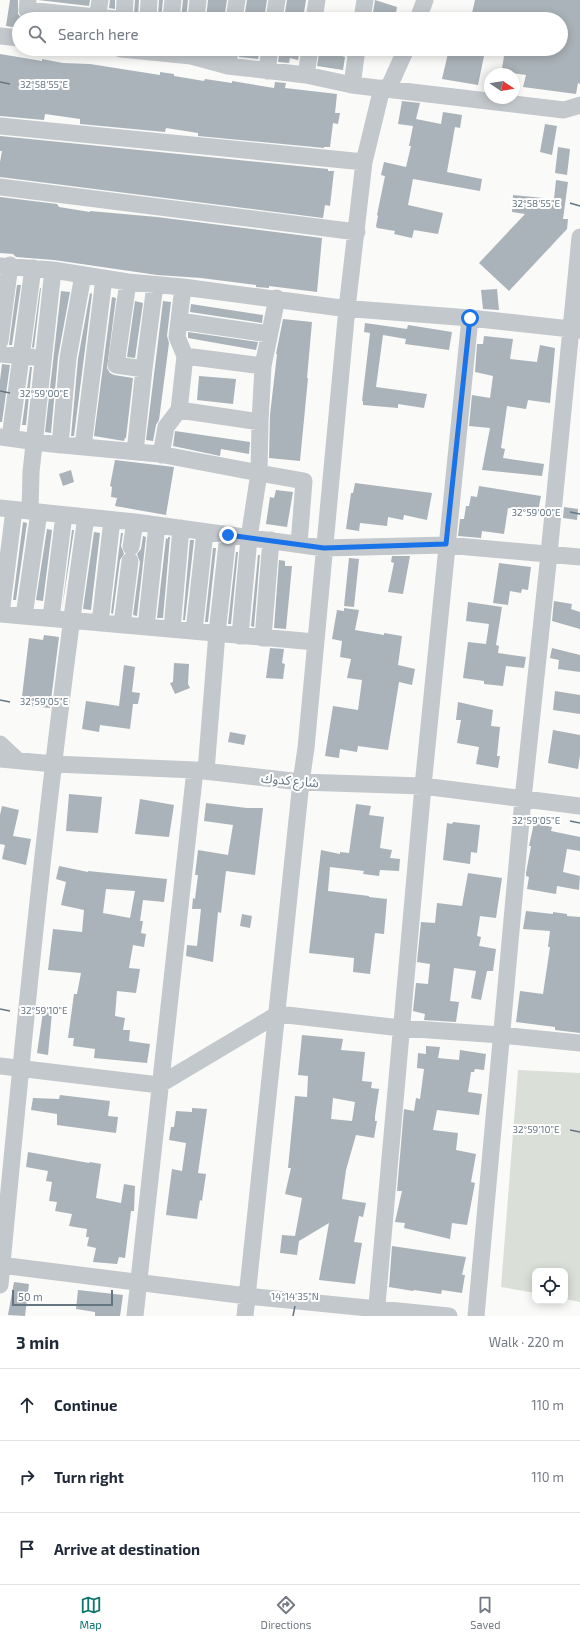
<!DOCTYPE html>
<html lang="en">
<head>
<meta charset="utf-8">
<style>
	body { margin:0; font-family:"Exo 2","Noto Sans Arabic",sans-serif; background:#f2f2f3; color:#1f2937 }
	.controls { position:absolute; right:12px; bottom:12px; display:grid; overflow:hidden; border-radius:8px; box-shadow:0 2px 10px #0003 }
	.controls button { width:36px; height:36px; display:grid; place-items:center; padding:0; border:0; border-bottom:1px solid #e0e1e3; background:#fff; color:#1f2937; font:20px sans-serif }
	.compass { position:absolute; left:484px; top:68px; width:36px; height:36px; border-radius:50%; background:#fff; box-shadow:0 2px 10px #0003; rotate:102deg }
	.scale { position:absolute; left:12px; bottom:10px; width:101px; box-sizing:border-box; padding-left:4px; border:2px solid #657683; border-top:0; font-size:11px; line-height:14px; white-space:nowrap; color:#657683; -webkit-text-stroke:3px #fff; paint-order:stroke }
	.stop { position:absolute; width:12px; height:12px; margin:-9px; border:3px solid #1a73e8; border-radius:50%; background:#fff }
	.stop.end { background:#1a73e8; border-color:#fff; box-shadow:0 1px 4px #0008 }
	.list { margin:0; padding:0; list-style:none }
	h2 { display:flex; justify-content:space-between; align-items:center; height:52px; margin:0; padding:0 16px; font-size:17px }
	h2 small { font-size:13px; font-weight:400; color:#747a83 }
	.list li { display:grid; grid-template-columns:26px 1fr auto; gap:12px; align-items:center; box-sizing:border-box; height:72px; padding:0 16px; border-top:1px solid #e0e1e3 }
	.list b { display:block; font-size:15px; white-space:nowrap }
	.list em { font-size:13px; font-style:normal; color:#747a83 }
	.icon { flex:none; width:22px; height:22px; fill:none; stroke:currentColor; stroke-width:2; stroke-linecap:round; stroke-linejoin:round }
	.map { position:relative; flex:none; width:580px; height:1316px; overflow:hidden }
	.search { position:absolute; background:#fff; box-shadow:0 2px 10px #0003; left:12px; right:12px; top:12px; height:44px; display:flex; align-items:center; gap:10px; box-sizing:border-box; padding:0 14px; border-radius:22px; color:#747a83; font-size:15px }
	.sheet { height:268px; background:#fff }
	nav { display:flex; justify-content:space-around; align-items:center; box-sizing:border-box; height:56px; border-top:1px solid #e0e1e3; background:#fff; font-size:11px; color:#747a83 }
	nav a { display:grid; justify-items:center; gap:2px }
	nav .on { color:#0f766e }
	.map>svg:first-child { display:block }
	.green { fill:#dadfd7 }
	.building { fill:#aab3b9; fill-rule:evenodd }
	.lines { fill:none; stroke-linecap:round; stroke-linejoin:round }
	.minor { stroke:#c3c8cc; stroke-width:17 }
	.route { stroke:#1a73e8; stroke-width:5 }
	.ticks { fill:none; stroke:#657683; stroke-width:1.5 }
	.labels { text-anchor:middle; stroke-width:4; stroke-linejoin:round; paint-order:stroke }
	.street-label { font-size:13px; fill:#657683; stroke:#fff }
	.ticks-label { font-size:10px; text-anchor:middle; fill:#657683; stroke:#fff; stroke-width:4; stroke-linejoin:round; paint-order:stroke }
</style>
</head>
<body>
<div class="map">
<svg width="580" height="1316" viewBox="0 0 580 1316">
	<rect width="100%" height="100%" fill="#fafaf8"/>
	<path class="green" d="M518,1070l62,3v229l-15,-3v-28h-30v22l-34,-6z"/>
	<path class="building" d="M10,0h8v14l5,5h-4v9l-13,-2z
		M38,0h52l-1,6z
		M110,0h5v9l-6,-1z
		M135,0h4l-1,16 -4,-1z
		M159,0h4l-2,19 -3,-1z
		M183,0h5l-2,19h-5z
		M208,0h19l-3,19h-18z
		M247,0h20l-3,19h-20z
		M287,0h19l-3,19h-19z
		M375,0l22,7 -2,12h-23z
		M475,0h105v84l-2,-1 -2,11 -53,-7 3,-12 -14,-2v-2l-10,-2 3,-20h56v-30h-70v-3l-19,-3z
		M240,49h20l-2,10 -19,-2z
		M280,49h20l-2,11 -8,-2 -1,5 -11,-1z
		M332,49h10v7l3,1 -2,13 -26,-4 2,-12 12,1z
		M449,49h7l28,7 -6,29 -36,-6z
		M0,54l42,7v-2l21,4 27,1 70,11v-3l14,2v2l30,5 1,-2 27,4v-2l42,7 1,-6 11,1 -1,5 52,6 -2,19h5l-2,11 -5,-1 -3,24h-6v1l-126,-12v-3l-32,-5 -1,4 -85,-8v-5l-35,-5 -1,6 -44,-4z
		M402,101l18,2 -4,16 25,5 2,-12 19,3 -2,13 -5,-1 -8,45 35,7 -2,12 -67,-12 -5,26 35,8 -5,21 -24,-4 -2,8 -18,-4 1,-3 -18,-3 -1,-2 2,-10 -1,-1 8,-39 -4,-1 3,-13 22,5 5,-21h-2l4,-20 -15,-2z
		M545,124l12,2 -5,29 -12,-3z
		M0,136l328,33v2h6l-4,35 -5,-1 -2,13 -323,-41v-15l2,-11h-2z
		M558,147l12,2 -3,26 -12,-2z
		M556,180l12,2 -5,37h5l-1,10 -58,62 -30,-28 46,-49 -13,-2 1,-17 41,4z
		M0,197l57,7 2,3 31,5v-1l67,6 165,21 -5,54 -48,-6v2l-13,-1v-2l-55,-7 -44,-3 -103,-15 -38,-3 -3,-3 -13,-1z
		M17,285h4l-9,60h-3z
		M40,288h1l-7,60 -2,-1z
		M497,289l2,21 -16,-1 -2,-19z
		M61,291l9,1 -12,65 -7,76 -6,-1z
		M90,293l2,1 -18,142h-3l7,-77z
		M112,297l4,1 -9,70 3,5 4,2 19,3 -7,60h-1l-1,3 -30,-5z
		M135,301l8,2 -8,55 -8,-1z
		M163,301l8,1 -4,34 2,7 -10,77 -3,5 -3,16 -7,-1z
		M191,304l72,11 -1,8 -72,-11z
		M283,319l29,3 -5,56h1l-8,83 -31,-3 1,-43 7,-61h-1z
		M365,323l42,6 1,-4 44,7 -3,18 -44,-6 1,-5 -23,-4 -7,52 51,7 -3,14 -26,-4v4l-35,-3v-4h-1l8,-68 -6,-1z
		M188,332l70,10 -2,8 -68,-12z
		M484,336l29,3 -3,20 27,3 3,-17 15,3 -5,55 -22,-3 -2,9 -19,-3 -6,42 4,1 -2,9 41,6 -2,12 -60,-6 8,-42 -21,-2 3,-31 18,3 3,-22 -18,-4 2,-28h6z
		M2,364l8,1 -8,57h-2v-42z
		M30,367h2l-6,58h-4z
		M199,376l37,3 -3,25 -36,-4z
		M175,431l75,11 -1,12 -28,-5 -1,7 -47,-10z
		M115,460l59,7 -8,48 -51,-9 2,-8 -6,-1 1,-10 -2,-1z
		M71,470l3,12 -11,4 -4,-12z
		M355,483l77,10 -5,27 -23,-5 -1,5 -15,-3 -1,9 -27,-3 -1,8 -13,-2 5,-36h2z
		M479,486l62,10 -3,15 -30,-3 -4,26 -22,-3 -1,7 -23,-2 2,-17h4l2,-13h3l2,-10 6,1z
		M276,490l17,2 -6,35 -21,-3 4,-27 4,1z
		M564,507l14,2 -1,11 -14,-2z
		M23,522l4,1 -11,77h-3z
		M47,529l5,1 -9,71 -7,-1z
		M72,530h2l-12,79z
		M94,532l6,1 -9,77 -8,-1z
		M121,533h2l-2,13 3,8 -4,6 -7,54 -2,-1z
		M143,536l3,1 -9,79 -4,-1 7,-53 -3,-8 4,-5z
		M168,537h2l-7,81h-6l9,-80 2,1z
		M190,540h4l-9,80h-2z
		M213,548h3l-8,74h-3z
		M236,552h2l-7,72h-3z
		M258,555h2l-6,72 -3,-1z
		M392,556h18l-7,38 -15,-2 6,-29 -3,-1z
		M349,558l10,1 -5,48 -10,-1z
		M279,560l6,1v5h7l-6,63 -12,-1z
		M499,563l32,4 -3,23 -6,-1 -1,4 -11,-2 -2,14 -15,-2z
		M554,601l18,3 -1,5 9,3v17l-28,-8z
		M468,602l34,5 -6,38 3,1 -1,7 28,4 -2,11 -18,-2 -3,20 -19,-2v-3l-21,-3 5,-36 18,2 3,-20 -23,-3z
		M344,608l15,2 -4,20 29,5v-2l18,3 -4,29 17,4 -3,16 -13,-3 -11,68 -30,-4 -1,6 -17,-3 -1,9 -14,-2 8,-50 25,4 4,-30 -15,-2 4,-19 -11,-2 2,-16 -10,-2 5,-29 7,1z
		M44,635l15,2 -9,71 -29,-3 8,-67 14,2z
		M270,648l14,1 -2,14 3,1 -2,15 -17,-1z
		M552,648l28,7v17l-22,-3 1,-9 -9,-2z
		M174,663l15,1 -1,20 2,4 -15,6 -5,-11 3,-1z
		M124,665l11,2 -3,25 8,1 -2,11h-5l-3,25 -30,-4 -1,7 -17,-3 4,-28 33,5z
		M555,691l25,4v19l-27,-4z
		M458,702l35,8 -2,16 9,1 -3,29h3l-2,12 -22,-4 3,-17 -22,-4 4,-23h-5z
		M553,730l27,5v20l-2,14 -30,-6z
		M230,732l16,3 -2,10 -16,-3z
		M69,794l33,3 -4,36 -32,-2z
		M140,799l34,6 -5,32 -34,-3z
		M206,803l41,5h16l-8,67 -29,-4 -5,42 -3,-1 -5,50 -27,-6 1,-11 10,1 4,-37h-9l1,-11 2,1 3,-24h-3l3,-25 30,5 5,-30 -29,-4z
		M356,804l15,2 -2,9 15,2 -4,31 12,2 -2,8 10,1 -1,12 -19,-1 -1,6 -16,-2 1,-3 -34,-4 -2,24 41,5v1l18,2 -3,35 -9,-1 -5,41 -17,-2 1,-14 -45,-5 12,-103 19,4v-2l9,1z
		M2,806l17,4 -6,26 18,3 -5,26 -24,-6 3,-14 -5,-1v-29z
		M453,822l27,3 -3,28 -6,-1 -1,12 -27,-4 4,-37 5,1z
		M534,823l18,4 -1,4 29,6v14l-13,-2 -4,23 17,4 -1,14 -22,-4 -1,8 -29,-5 2,-12 -3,-1v-3l5,-27h-2z
		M59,866l29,6v-1l79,8 -3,23 -21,-2 -3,21h3l-2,12 5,1 -2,13 -11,-2 -4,23 11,1 -4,24 -19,-2 -2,25 10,2 -2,12h7l-1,11 21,3 -3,19 -53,-5 1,-9 -22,-3 1,-8h-6l6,-44h3l4,-21 -33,-3 5,-41 29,3 2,-22 -23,-5 5,-23 -10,-3zM106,889l29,2 -5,27 -27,-5z
		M468,873l34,5 -6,40 -16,-2 -3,20 4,1 -2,9 17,3 -3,22h-6l-6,29 -10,-2 5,-27 -22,-3 -4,33 9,1 -3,20 -32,-2 1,-6 -12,-3 3,-28 12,1 2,-20 -13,-2 4,-40 14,1 2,-20 25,3z
		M526,911l27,3v-2l14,2v2l13,1v116l-25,-3v-3l-39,-5 4,-31 23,3 7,-47h-2l2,-16 -27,-2z
		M242,914l10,2 -2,12 -10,-2z
		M43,1012l9,1 -4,42 -11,-2z
		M302,1035l41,4 -2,11 24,2 -3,29 10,1 -1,6 8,1 -4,27v5h2l-3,17 -18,-3 -10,35 -4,29 24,4 -3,14 -4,-1 -5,26 8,1 -7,41 -36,-4 10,-57 -30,18 -2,14 -17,-2 2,-18 13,1 7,-38 -17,-4 6,-26h-3l7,-72 12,1 1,-21 -10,-1zM333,1098l22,4 -3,19 -21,-2z
		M426,1046l14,1 -2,11 21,2 1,-10 26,4 -2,16 -9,-1 -1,3h-3l-3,20 14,2 -3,21 -42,-5 -4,20 25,3 -2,17 20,4 -5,28 4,1 -8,42 -15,-2 -2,16 -46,-11 1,-5 -10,-1 7,-31h-5l7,-82 10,2 2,-13 4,1 4,-30 -7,-1 1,-15 8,1z
		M60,1095l50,6 -2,15 10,1 -2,16 -59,-8v-11l-26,-4 2,-12 26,1z
		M192,1108l15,1 -9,64 8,1 -4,27 -2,-1 -3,19 -31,-4 6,-46 10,2 4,-28 -17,-3 2,-13h3l2,-16 16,1z
		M28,1152l61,11 1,-1 11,2 -5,34 25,5 3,-19 11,2 -1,25h-3l-6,47 -6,-1 -2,7 -24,-2 3,-14 -9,-2 2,-9h-3l1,-8 -18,-3 3,-12 -17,-3 2,-9 -8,-1 3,-19 -6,-1 2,-10 -22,-4z
		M392,1246l74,11 -4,18h3l-3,18 -20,-3 -1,4 -27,-4 -1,1 -24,-4z
		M14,1282l15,2 -4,32 -17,-1z
		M78,1290l45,5 -3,21h-25v-4l-19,-3z"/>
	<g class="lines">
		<path class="minor" d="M28,0l-1,10 89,9
			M97,19l3,-19
			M124,19l1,-19
			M148,19l1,-19
			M171,19l2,-19
			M196,19l2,-19
			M234,19l3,-19
			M274,19l3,-19
			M314,19l3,-19
			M362,19l3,-19
			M418,19l7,-19
			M0,36l19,2
			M121,49l70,7 37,10 78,9 46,10 212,25 16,-5
			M228,66l2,-17
			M267,71l3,-22
			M306,75l4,-26
			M352,85l5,-36
			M388,89l18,-40
			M0,126l364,36
			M0,187l357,45
			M0,266l53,4 75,12 55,5 158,21 129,10 110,12
			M128,282l-12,83 28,4 -9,83
			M183,287l-6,50 8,19
			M179,321l90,13
			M0,341l10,-76
			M0,354l32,3
			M263,366l-78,-10 -6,54 81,12 3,-56 14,-68
			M144,369l11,-84
			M0,437l52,7 107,10 100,19 1,-51
			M10,438l23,-170
			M60,445l8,-87 15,-83
			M83,447l21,-169
			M161,455l5,-28 13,-17
			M0,508l135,14 189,26 122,-3 134,12
			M30,511l1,-39 22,-202
			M131,547l4,-25
			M0,614l315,28
			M1,614l13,-104
			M24,616l15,-104
			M51,618l13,-103
			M100,623l12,-103
			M122,625l8,-64
			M146,627l11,-102
			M172,629l9,-101
			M194,631l11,-99
			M240,636l9,-98 10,-65 45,8 -5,63
			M263,638l8,-98
			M0,744l17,16
			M0,759l54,5 141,6 106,12 122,4 157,20
			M206,771l11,-138 11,-98
			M0,1066l159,19 119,-71 123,14 100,7 79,8
			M0,1265l247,31 202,20
			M0,1285c24,-256 49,-513 86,-768
			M135,1316l60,-546
			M245,1316l56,-534 5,-34 41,-440 17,-146 18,-74
			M376,1316l47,-530 47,-468
			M476,1316l47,-517 26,-245 31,-317"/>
	</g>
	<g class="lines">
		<path class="route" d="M228,535l96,13 122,-4 24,-226"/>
	</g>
	<path class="ticks" d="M0,82l10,2M570,203l10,3M0,391l10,2M570,512l10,2M0,700l10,2M570,821l10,2M0,1009l10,2M570,1130l10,2M293,1316l2,-10"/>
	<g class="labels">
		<g class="street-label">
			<text transform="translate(290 780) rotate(5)" y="5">شارع كدوك</text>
		</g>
	</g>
	<g class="ticks-label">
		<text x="44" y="88">32°58'55"E</text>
		<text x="536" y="207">32°58'55"E</text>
		<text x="44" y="397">32°59'00"E</text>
		<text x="536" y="516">32°59'00"E</text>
		<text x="44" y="705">32°59'05"E</text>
		<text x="536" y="824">32°59'05"E</text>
		<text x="44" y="1014">32°59'10"E</text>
		<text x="536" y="1133">32°59'10"E</text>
		<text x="295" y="1300">14°14'35"N</text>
	</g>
</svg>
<div class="controls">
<button><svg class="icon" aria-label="locate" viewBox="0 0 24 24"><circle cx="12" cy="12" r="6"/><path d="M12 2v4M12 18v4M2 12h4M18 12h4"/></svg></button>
</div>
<svg class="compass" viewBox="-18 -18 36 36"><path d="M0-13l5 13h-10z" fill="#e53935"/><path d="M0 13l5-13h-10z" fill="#747a83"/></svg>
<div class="scale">50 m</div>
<div class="stop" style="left:470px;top:318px"></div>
<div class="stop end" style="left:228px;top:535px"></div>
<div class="search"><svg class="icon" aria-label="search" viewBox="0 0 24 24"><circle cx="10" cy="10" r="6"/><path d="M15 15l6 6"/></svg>Search here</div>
</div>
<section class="sheet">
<h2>3 min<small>Walk · 220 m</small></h2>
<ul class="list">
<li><svg class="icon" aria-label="ahead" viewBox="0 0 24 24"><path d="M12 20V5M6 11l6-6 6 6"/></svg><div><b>Continue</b></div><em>110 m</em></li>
<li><svg class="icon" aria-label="right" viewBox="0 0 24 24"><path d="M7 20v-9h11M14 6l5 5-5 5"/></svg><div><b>Turn right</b></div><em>110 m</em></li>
<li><svg class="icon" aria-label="arrive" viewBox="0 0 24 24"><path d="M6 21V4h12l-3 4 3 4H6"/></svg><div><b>Arrive at destination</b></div></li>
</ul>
</section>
<nav>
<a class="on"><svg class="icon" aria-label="map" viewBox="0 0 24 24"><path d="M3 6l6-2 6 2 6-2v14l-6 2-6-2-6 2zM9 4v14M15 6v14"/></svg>Map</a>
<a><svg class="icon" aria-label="directions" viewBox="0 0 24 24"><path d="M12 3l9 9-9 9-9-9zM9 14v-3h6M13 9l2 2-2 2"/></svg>Directions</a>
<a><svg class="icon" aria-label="saved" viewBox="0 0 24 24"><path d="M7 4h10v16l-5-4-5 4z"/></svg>Saved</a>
</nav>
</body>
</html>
